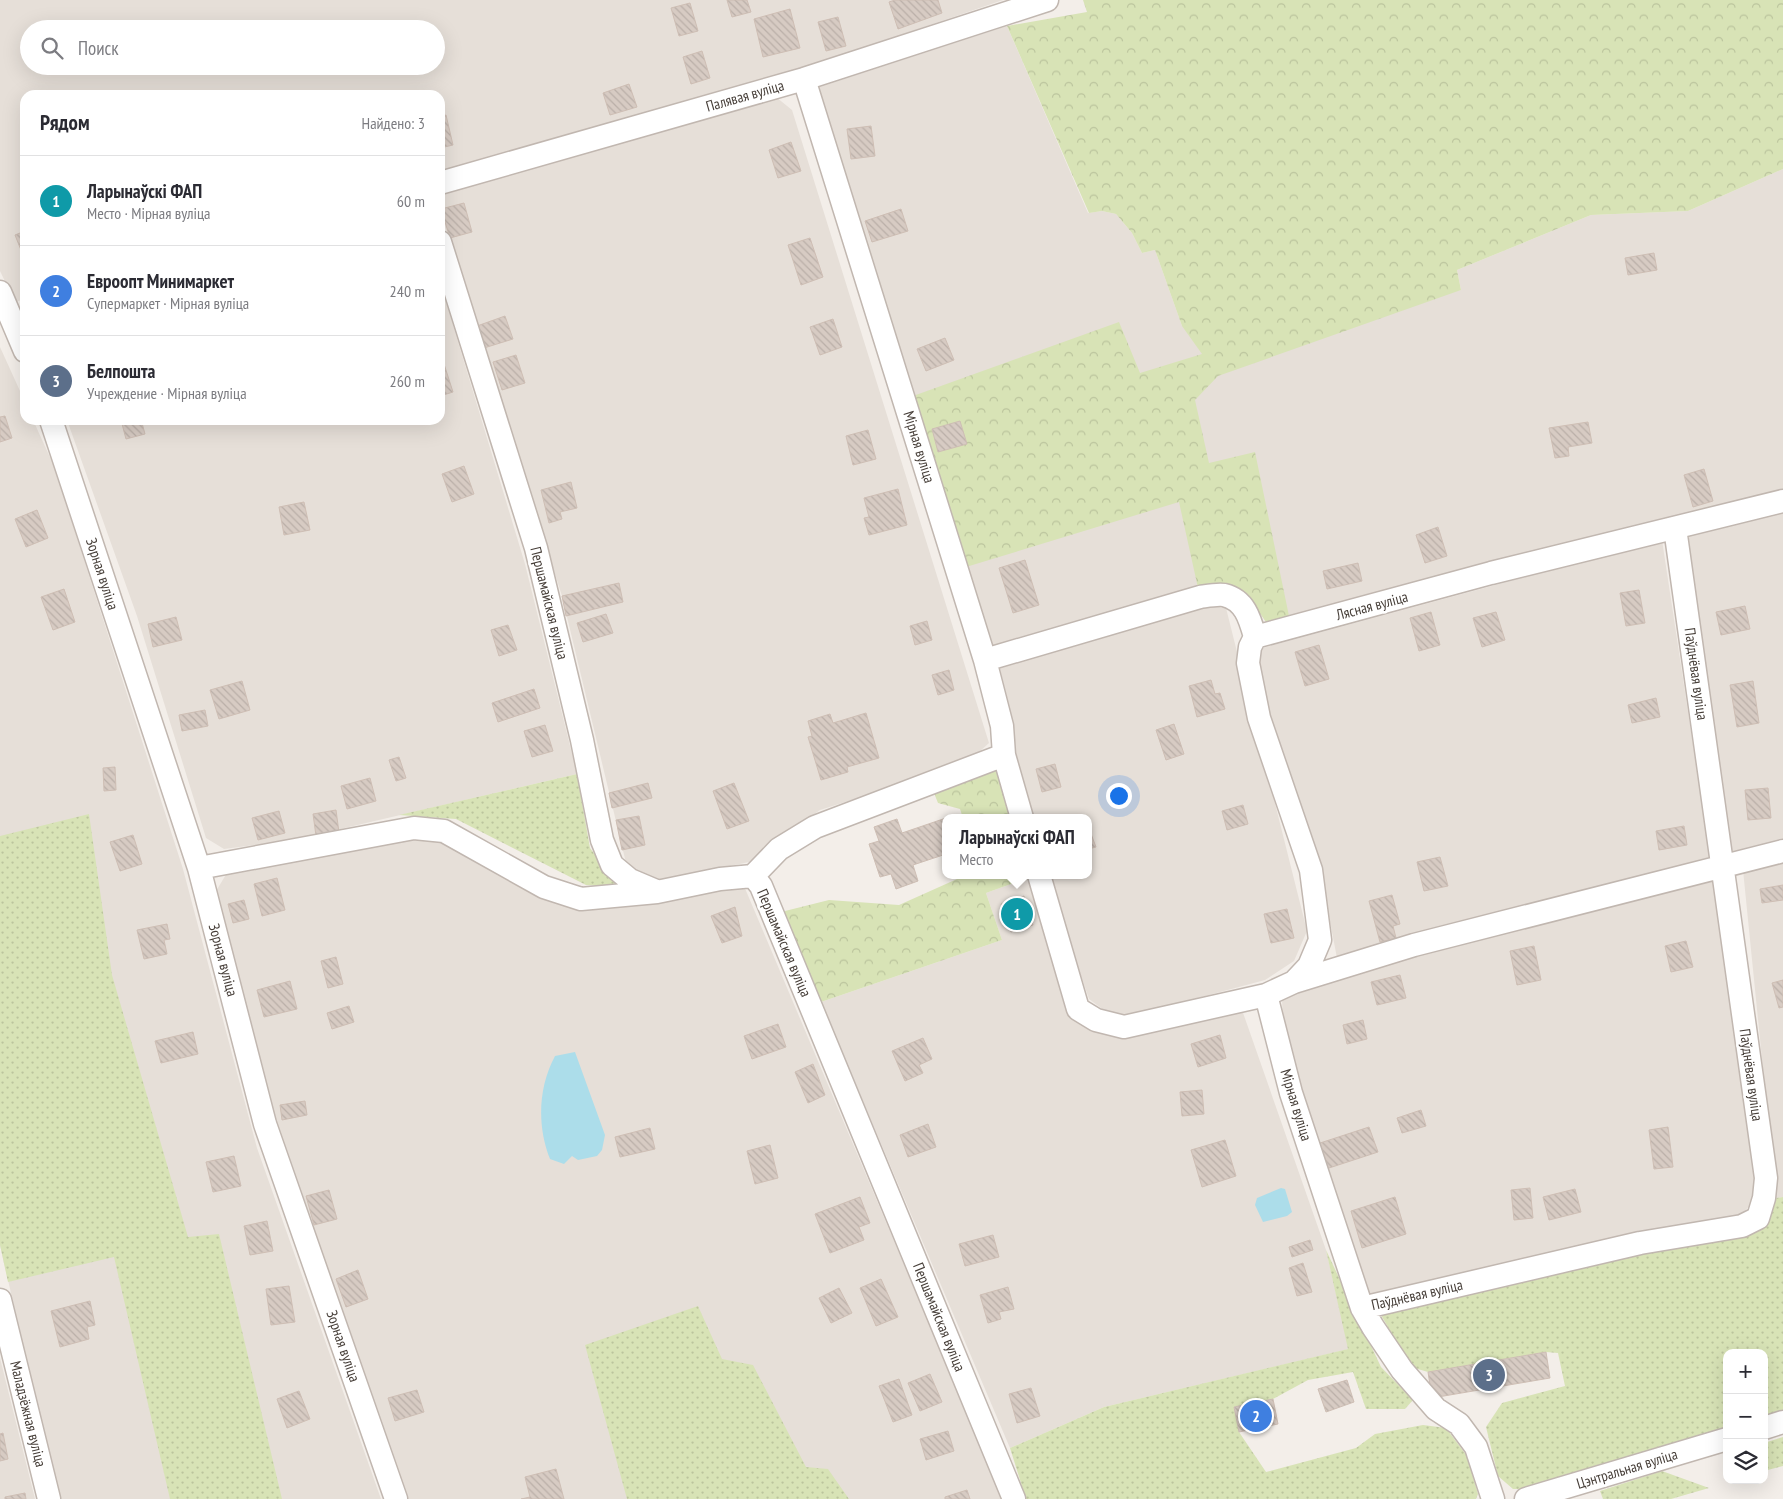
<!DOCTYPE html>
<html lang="ru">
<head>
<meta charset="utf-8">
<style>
	body { margin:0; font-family:"PT Sans Narrow",sans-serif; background:#f7f7f7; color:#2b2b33 }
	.controls { position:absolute; right:15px; bottom:15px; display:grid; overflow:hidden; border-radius:10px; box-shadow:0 5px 20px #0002 }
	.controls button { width:45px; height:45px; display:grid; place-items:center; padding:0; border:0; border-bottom:1px solid #e1e1e2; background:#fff; color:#2b2b33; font:25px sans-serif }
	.you { position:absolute; left:1118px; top:795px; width:18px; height:18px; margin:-12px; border:4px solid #fff; border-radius:50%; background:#1a73e8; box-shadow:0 0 0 8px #1a73e833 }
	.badge { display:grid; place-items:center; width:32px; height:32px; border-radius:50%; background:#e52e38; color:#fff; font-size:16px; font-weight:700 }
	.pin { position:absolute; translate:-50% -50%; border:2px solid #fff; box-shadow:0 1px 5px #0006 }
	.popup { position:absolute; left:942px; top:814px; width:150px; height:65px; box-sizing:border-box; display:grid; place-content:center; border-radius:10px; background:#fff; filter:drop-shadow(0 1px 4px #0005); font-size:16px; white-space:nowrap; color:#7c7c81 }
	.popup b { font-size:19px; color:#2b2b33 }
	.popup::after { content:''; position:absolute; left:50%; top:100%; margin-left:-10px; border:10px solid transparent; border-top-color:#fff }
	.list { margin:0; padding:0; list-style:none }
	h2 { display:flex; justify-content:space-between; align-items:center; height:65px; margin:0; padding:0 20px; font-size:21px }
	h2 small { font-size:16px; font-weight:400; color:#7c7c81 }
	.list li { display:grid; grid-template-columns:32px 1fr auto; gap:15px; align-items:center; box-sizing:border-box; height:90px; padding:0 20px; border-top:1px solid #e1e1e2 }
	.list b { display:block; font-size:19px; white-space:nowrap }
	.list p { margin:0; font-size:16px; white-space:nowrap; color:#7c7c81 }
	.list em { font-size:16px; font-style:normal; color:#7c7c81 }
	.icon { flex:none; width:28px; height:28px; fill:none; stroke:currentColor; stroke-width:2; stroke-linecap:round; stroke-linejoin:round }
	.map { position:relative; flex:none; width:1783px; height:1499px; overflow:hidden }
	.search { position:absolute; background:#fff; box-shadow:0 5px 20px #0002; left:20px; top:20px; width:425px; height:55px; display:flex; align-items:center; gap:12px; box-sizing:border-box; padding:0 18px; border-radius:28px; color:#7c7c81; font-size:19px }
	.panel { position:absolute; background:#fff; box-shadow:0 5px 20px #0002; left:20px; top:90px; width:425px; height:335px; border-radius:15px }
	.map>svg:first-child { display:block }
	.residential { fill:#e6dfd8; fill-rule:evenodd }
	.grass { fill:url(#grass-dots) }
	.forest { fill:url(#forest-crowns) }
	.water { fill:#acddea }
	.building { fill:url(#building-back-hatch); stroke:#cebeb4 }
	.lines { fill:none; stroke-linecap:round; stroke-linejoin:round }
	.minor-casing { stroke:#c1b7b0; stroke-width:25 }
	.minor { stroke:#fff; stroke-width:22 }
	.labels { text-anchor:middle; stroke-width:5; stroke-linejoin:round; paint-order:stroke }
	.street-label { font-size:15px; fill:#463e38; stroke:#fff }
</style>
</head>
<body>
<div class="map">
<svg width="1783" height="1499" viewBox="0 0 1783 1499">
	<defs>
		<pattern id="grass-dots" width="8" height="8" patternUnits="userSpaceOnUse" patternTransform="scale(1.25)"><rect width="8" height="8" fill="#d8e3b6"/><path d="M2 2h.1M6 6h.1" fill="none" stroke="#bbc49d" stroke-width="1.8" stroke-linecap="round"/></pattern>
		<pattern id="forest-crowns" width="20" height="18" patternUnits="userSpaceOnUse" patternTransform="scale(1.25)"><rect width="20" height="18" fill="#d8e3b6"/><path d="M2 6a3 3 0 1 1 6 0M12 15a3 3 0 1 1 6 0" fill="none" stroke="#bbc49d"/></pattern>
		<pattern id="building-back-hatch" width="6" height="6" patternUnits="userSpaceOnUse" patternTransform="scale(1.25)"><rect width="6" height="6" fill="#d7cbc3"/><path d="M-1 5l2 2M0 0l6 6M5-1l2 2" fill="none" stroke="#baafa8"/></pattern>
	</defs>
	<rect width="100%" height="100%" fill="#f3eee9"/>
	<path class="residential" d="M0,0h1003l-202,69 -361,107v-81h-415v204l-10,3 -15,-31zM29,29h407v37h-407z
		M1007,26l81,187 14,-2 14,3 16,19 10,20 13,-3 27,76 279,-36 -4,-20 134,-55 97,-4 95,-42v321l-517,132 -20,-29 -22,-9 -232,65 -175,-561z
		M776,97l16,13 197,633 -22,20 -147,47 -71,52 -94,20 -16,-8 -13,-11 -64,-267 -122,-385v-19z
		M440,282l85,282 52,210 -284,66 -69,9 -18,-11 -69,-222 -70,-196h373z
		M0,347l25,55v18h8l21,46 129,403 74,279 124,351h-323l-58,-254z
		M1783,512v327l-53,13 -45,-315z
		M1662,540l48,317 -373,101 -17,-88 -44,-125 -21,-79 8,-18z
		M1201,604l25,4 81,323 -13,30 -29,19 -135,36 -25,-5 -16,-12 -26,-76 -14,-48h39v-57h-55l-17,-61 -4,-40 -13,-52z
		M416,837l23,3 100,58 41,12 164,-24 259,613h-596l-133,-376 -58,-232 11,-18z
		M1783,860v337l-7,1 -33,-328z
		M1031,877l60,151 150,-21 85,243 23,99 -245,58 -94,41 -189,-446 181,-62 -16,-47z
		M1715,881l43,316 -21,22 -370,81 -84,-266 -1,-39 133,-41z
		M0,1358l35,141h-35z"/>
	<path class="grass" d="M577,774l13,74 21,28 19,12 -44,-3 -130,-66 -57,-4z
		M89,814l23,161 76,262 31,-3 63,265h-112l-56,-242 -106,25 -8,-37v-409z
		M1783,1197v214l-19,6v-64h-37v75l-147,44 -49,17h-18l-15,-13 -12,-49 16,-24 63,-17 -7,-33 -12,-1 -118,20 -17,-5 -30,-52 387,-94 8,-23z
		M1326,1250l55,117 32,33 -8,9h-39l-13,-37 -45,8 -35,19 -39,8 5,25 27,40 90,-24 19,-14 48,-9 23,3 21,28 11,38 -2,5h-450l-16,-51 94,-41 244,-58z
		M698,1306l24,53 31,6 53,102 22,2 21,30h-222l-42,-154z
		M1783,1437v29l-19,5v-28z
		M1662,1471l47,17 -38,11h-68l-3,-8z"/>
	<path class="forest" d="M1083,0h700v169l-95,42 -97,4 -134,55 4,20 -243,86 -23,24 14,63 46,-11 34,164 -23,6 -20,-29 -22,-9 -26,4 -19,-86 -213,65 -53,-171 206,-74 21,51 62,-19 -20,-28 -27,-76 -13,3 -10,-20 -16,-19 -14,-3 -13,2 -82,-187 80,-14z
		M1000,764l15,54h-52l-3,-9 -22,-6 -6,-15z
		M966,875h65v2l-45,16 16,47 -181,62 -40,-90 48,-12 70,5z"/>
	<path class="water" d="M575,1052l30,83 -3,15 -5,6 -19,4 -6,-4 -8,8 -14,-5c-13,-33 -12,-71 5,-103z
		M1281,1188l4,1 7,23 -5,4 -24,6 -8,-17 2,-7z"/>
	<path class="building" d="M727,0h20l4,12 -19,5z
		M895,0h43l4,13 -44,16 -9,-27z
		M690,3l8,28 -19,5 -8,-28z
		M790,9l10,39 -37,9 -9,-38z
		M838,17l8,29 -20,5 -8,-29z
		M702,51l8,27 -19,6 -8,-27z
		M629,84l8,23 -27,8 -7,-22z
		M446,115l7,30 -13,3v-31z
		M871,126l4,30 -24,3 -4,-30z
		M791,142l10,29 -23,7 -9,-28z
		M464,203l8,29 -22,6 -9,-29z
		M901,209l7,22 -36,11 -7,-21z
		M25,231v29l-10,-25z
		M810,238l13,39 -22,8 -13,-40z
		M1654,253l3,17 -29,5 -3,-17z
		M505,316l8,23 -29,9 -7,-22z
		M833,319l9,28 -22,8 -10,-28z
		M945,338l9,22 -28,11 -9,-22z
		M516,355l9,28 -23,7 -9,-28z
		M444,364l9,28 -13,4v-31z
		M5,416l7,22 -12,4v-25z
		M121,420h33l-12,3 3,11 -19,5z
		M960,421l7,23 -29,8 -6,-23z
		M1588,422l4,21 -24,4 1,9 -14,2 -6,-30z
		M868,430l8,29 -23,6 -7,-29z
		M464,466l10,28 -22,8 -10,-28z
		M1704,469l9,32 -20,6 -9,-32z
		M571,482l6,26 -17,4 2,7 -13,4 -8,-33z
		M898,489l9,36 -38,10 -5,-17 5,-1 -5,-19z
		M304,502l6,28 -26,5 -5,-28z
		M37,510l11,28 -22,9 -11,-28z
		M1438,527l9,29 -22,7 -9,-28z
		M1025,560l14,45 -26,8 -14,-45z
		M1358,563l4,18 -35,8 -4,-18z
		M619,583l4,19 -57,14 -4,-20z
		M64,589l11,33 -22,8 -12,-33z
		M1639,590l6,33 -19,3 -6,-33z
		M1745,606l5,23 -29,6 -5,-23z
		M1431,612l9,33 -21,6 -9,-33z
		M1496,612l9,28 -23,7 -9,-29z
		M606,614l7,19 -30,9 -6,-19z
		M176,617l6,23 -29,7 -5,-23z
		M927,621l5,19 -17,5 -5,-19z
		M508,625l9,25 -18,6 -8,-26z
		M1319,645l10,34 -24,7 -10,-34z
		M949,670l5,20 -16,5 -6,-20z
		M1211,680l4,14 5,-1 5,16 -28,8 -8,-31z
		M242,681l8,29 -31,9 -9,-29z
		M1753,681l6,42 -22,4 -7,-42z
		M534,689l6,19 -42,14 -6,-19z
		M1656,698l4,19 -28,6 -4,-18z
		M205,710l3,16 -26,5 -3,-16z
		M866,713l13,45 -32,9 1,5 -27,8 -13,-43 4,-1 -4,-15 22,-7 3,9z
		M1174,724l10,30 -18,6 -10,-30z
		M545,725l8,26 -21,6 -8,-26z
		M399,757l7,21 -10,3 -7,-21z
		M1055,764l6,23 -19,5 -6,-23z
		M115,767l1,23 -12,1 -1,-23z
		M370,778l6,23 -29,8 -6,-23z
		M648,783l4,15 -40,10 -3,-15z
		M734,783l15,38 -22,8 -14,-38z
		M1768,788l3,30 -23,2 -3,-30z
		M1243,805l5,19 -21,6 -5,-19z
		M336,810l4,30 -23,3 -4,-29z
		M279,811l6,22 -27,7 -6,-22z
		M639,816l6,29 -23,5 -6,-30z
		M946,818v36l-33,11 5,16 -22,8 -5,-15 -11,3 -11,-33 10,-3 -5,-14 23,-8 5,14z
		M1088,826l8,21 -8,2z
		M1684,826l3,19 -28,5 -3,-19z
		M133,835l9,29 -22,7 -10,-29z
		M1440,857l8,29 -24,5 -7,-29z
		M277,878l8,32 -23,6 -8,-32z
		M1783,885v15l-21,3 -2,-14z
		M1392,895l8,29 -7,2 3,12 -16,4 -11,-41z
		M1024,896l9,29 -22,7 -10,-28z
		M244,900l5,19 -16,4 -5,-19z
		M735,907l7,29 -20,7 -11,-27z
		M1287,909l7,29 -23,5 -7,-29z
		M167,924l3,15 -6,1 3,14 -23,5 -7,-29z
		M1686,941l7,26 -22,5 -6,-26z
		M1534,946l7,34 -24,5 -7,-34z
		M336,957l7,27 -15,4 -7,-27z
		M1400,975l6,23 -29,7 -6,-23z
		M1783,980v27l-4,1 -7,-25z
		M290,981l7,28 -33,8 -7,-27z
		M349,1006l5,16 -22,7 -5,-16z
		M1363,1020l4,19 -20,5 -4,-19z
		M778,1024l8,23 -34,12 -8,-23z
		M193,1032l5,22 -37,9 -6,-22z
		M1220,1035l6,23 -28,9 -7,-23z
		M923,1038l9,21 -13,6 4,8 -18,8 -13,-30z
		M813,1064l12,31 -17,8 -13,-31z
		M1202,1090l2,24 -22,2 -2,-24z
		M305,1101l2,14 -25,5 -2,-15z
		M1421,1110l5,16 -24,7 -5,-15z
		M928,1124l8,23 -28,10 -8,-22z
		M1369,1127l9,25 -52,17 -9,-25z
		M1668,1127l5,40 -19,2 -5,-39z
		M650,1128l5,21 -35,8 -5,-20z
		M1225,1140l11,36 -34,11 -11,-37z
		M770,1145l8,33 -23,6 -8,-33z
		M234,1156l7,30 -28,6 -7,-30z
		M1530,1188l3,30 -19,2 -3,-30z
		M1575,1189l6,23 -32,8 -6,-23z
		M329,1190l8,29 -23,6 -8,-29z
		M860,1197l10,26 -11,4 5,13 -34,13 -15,-39z
		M1395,1197l11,37 -44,14 -11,-37z
		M267,1221l6,30 -23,4 -6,-29z
		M993,1235l6,22 -34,9 -6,-22z
		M1310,1240l3,10 -21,7 -3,-10z
		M1303,1263l9,29 -15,4 -8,-28z
		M358,1270l10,29 -22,8 -10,-28z
		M881,1279l17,38 -22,9 -16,-38z
		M289,1286l6,36 -24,3 -5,-36z
		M1008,1287l6,22 -15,3 2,7 -13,4 -8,-28z
		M839,1288l13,25 -21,10 -12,-25z
		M90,1301l5,24 -8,2 2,12 -29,8 -9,-36z
		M1546,1352l4,26 -118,20 -4,-26z
		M930,1374l12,28 -22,9 -12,-28z
		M899,1379l13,36 -19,7 -14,-36z
		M1347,1380l7,22 -28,10 -8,-23z
		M1031,1388l9,28 -23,7 -8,-29z
		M417,1390l7,22 -29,9 -7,-23z
		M299,1391l11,28 -23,9 -10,-29z
		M1273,1399l5,25 -39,8 -5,-25z
		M948,1431l6,20 -28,9 -6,-21z
		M3,1433l5,26 -8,2v-27z
		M556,1469l8,30h-43l9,-2 -5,-20z
		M967,1490l3,9h-25v-2z
		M25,1493l1,6h-21v-2z"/>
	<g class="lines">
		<defs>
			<path id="minor" d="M804,79l181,581 17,66 2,29 18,63
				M440,183l364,-104 243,-79
				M440,242l96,306 46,192 20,100 10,25 18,15 26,11
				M0,292l25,59
				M51,420l148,448 66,256 131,375
				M1255,637l236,-64 292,-72
				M1255,637l-5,10 -2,16 11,55 52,152 9,70 -11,26 -15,16
				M985,660l215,-63c7,-1 17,-3 24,-2 21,5 26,24 31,42
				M199,868l215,-40 30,3 100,56 37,12 76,-7 63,-13 33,-3 8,10 253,613
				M1039,875l39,134 18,11 28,7 142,-32 28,-13 120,-37 369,-94
				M753,876l26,-27 36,-22 189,-72
				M1266,995l25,98 71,215 11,19 29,43 34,39 23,15 17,23 17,52
				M0,1300l49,199
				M1362,1308l278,-65 102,-17 16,-8 6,-20 2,-20 -91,-650
				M1764,1428l19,-6
				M1526,1499l201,-60"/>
		</defs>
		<use href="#minor" class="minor-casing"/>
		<use href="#minor" class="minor"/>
	</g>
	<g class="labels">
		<g class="street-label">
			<text transform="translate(745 96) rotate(-16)" y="5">Палявая вуліца</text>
			<text transform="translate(919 447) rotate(73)" y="5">Мірная вуліца</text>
			<text transform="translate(102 574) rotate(72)" y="5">Зорная вуліца</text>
			<text transform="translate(549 603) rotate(76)" y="5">Першамайская вуліца</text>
			<text transform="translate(1372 606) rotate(-15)" y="5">Лясная вуліца</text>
			<text transform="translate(1696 674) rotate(82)" y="5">Паўднёвая вуліца</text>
			<text transform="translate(784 943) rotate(67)" y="5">Першамайская вуліца</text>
			<text transform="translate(223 960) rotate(75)" y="5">Зорная вуліца</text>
			<text transform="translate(1751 1075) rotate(82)" y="5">Паўднёвая вуліца</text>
			<text transform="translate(1296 1105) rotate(73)" y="5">Мірная вуліца</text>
			<text transform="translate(1417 1295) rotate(-13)" y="5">Паўднёвая вуліца</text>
			<text transform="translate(939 1317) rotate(68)" y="5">Першамайская вуліца</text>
			<text transform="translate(343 1346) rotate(71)" y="5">Зорная вуліца</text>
			<text transform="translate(28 1414) rotate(76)" y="5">Маладзёжная вуліца</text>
			<text transform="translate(1627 1469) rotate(-17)" y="5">Цэнтральная вуліца</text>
		</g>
	</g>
</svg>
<div class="controls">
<button>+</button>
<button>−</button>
<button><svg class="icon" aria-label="layers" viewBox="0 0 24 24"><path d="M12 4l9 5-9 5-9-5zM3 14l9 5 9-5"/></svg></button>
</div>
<div class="you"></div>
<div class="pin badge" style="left:1017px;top:914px;background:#0f9aa8">1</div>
<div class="popup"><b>Ларынаўскі ФАП</b>Место</div>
<div class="pin badge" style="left:1256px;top:1416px;background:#3f7fe0">2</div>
<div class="pin badge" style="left:1489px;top:1375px;background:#5c6f8a">3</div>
<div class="search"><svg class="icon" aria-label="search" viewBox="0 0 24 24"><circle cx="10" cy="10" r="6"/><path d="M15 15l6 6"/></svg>Поиск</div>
<section class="panel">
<h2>Рядом<small>Найдено: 3</small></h2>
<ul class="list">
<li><span class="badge" style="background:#0f9aa8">1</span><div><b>Ларынаўскі ФАП</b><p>Место · Мірная вуліца</p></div><em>60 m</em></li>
<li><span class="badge" style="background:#3f7fe0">2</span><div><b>Евроопт Минимаркет</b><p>Супермаркет · Мірная вуліца</p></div><em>240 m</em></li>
<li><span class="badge" style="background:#5c6f8a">3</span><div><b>Белпошта</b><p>Учреждение · Мірная вуліца</p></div><em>260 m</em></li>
</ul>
</section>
</div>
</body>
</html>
